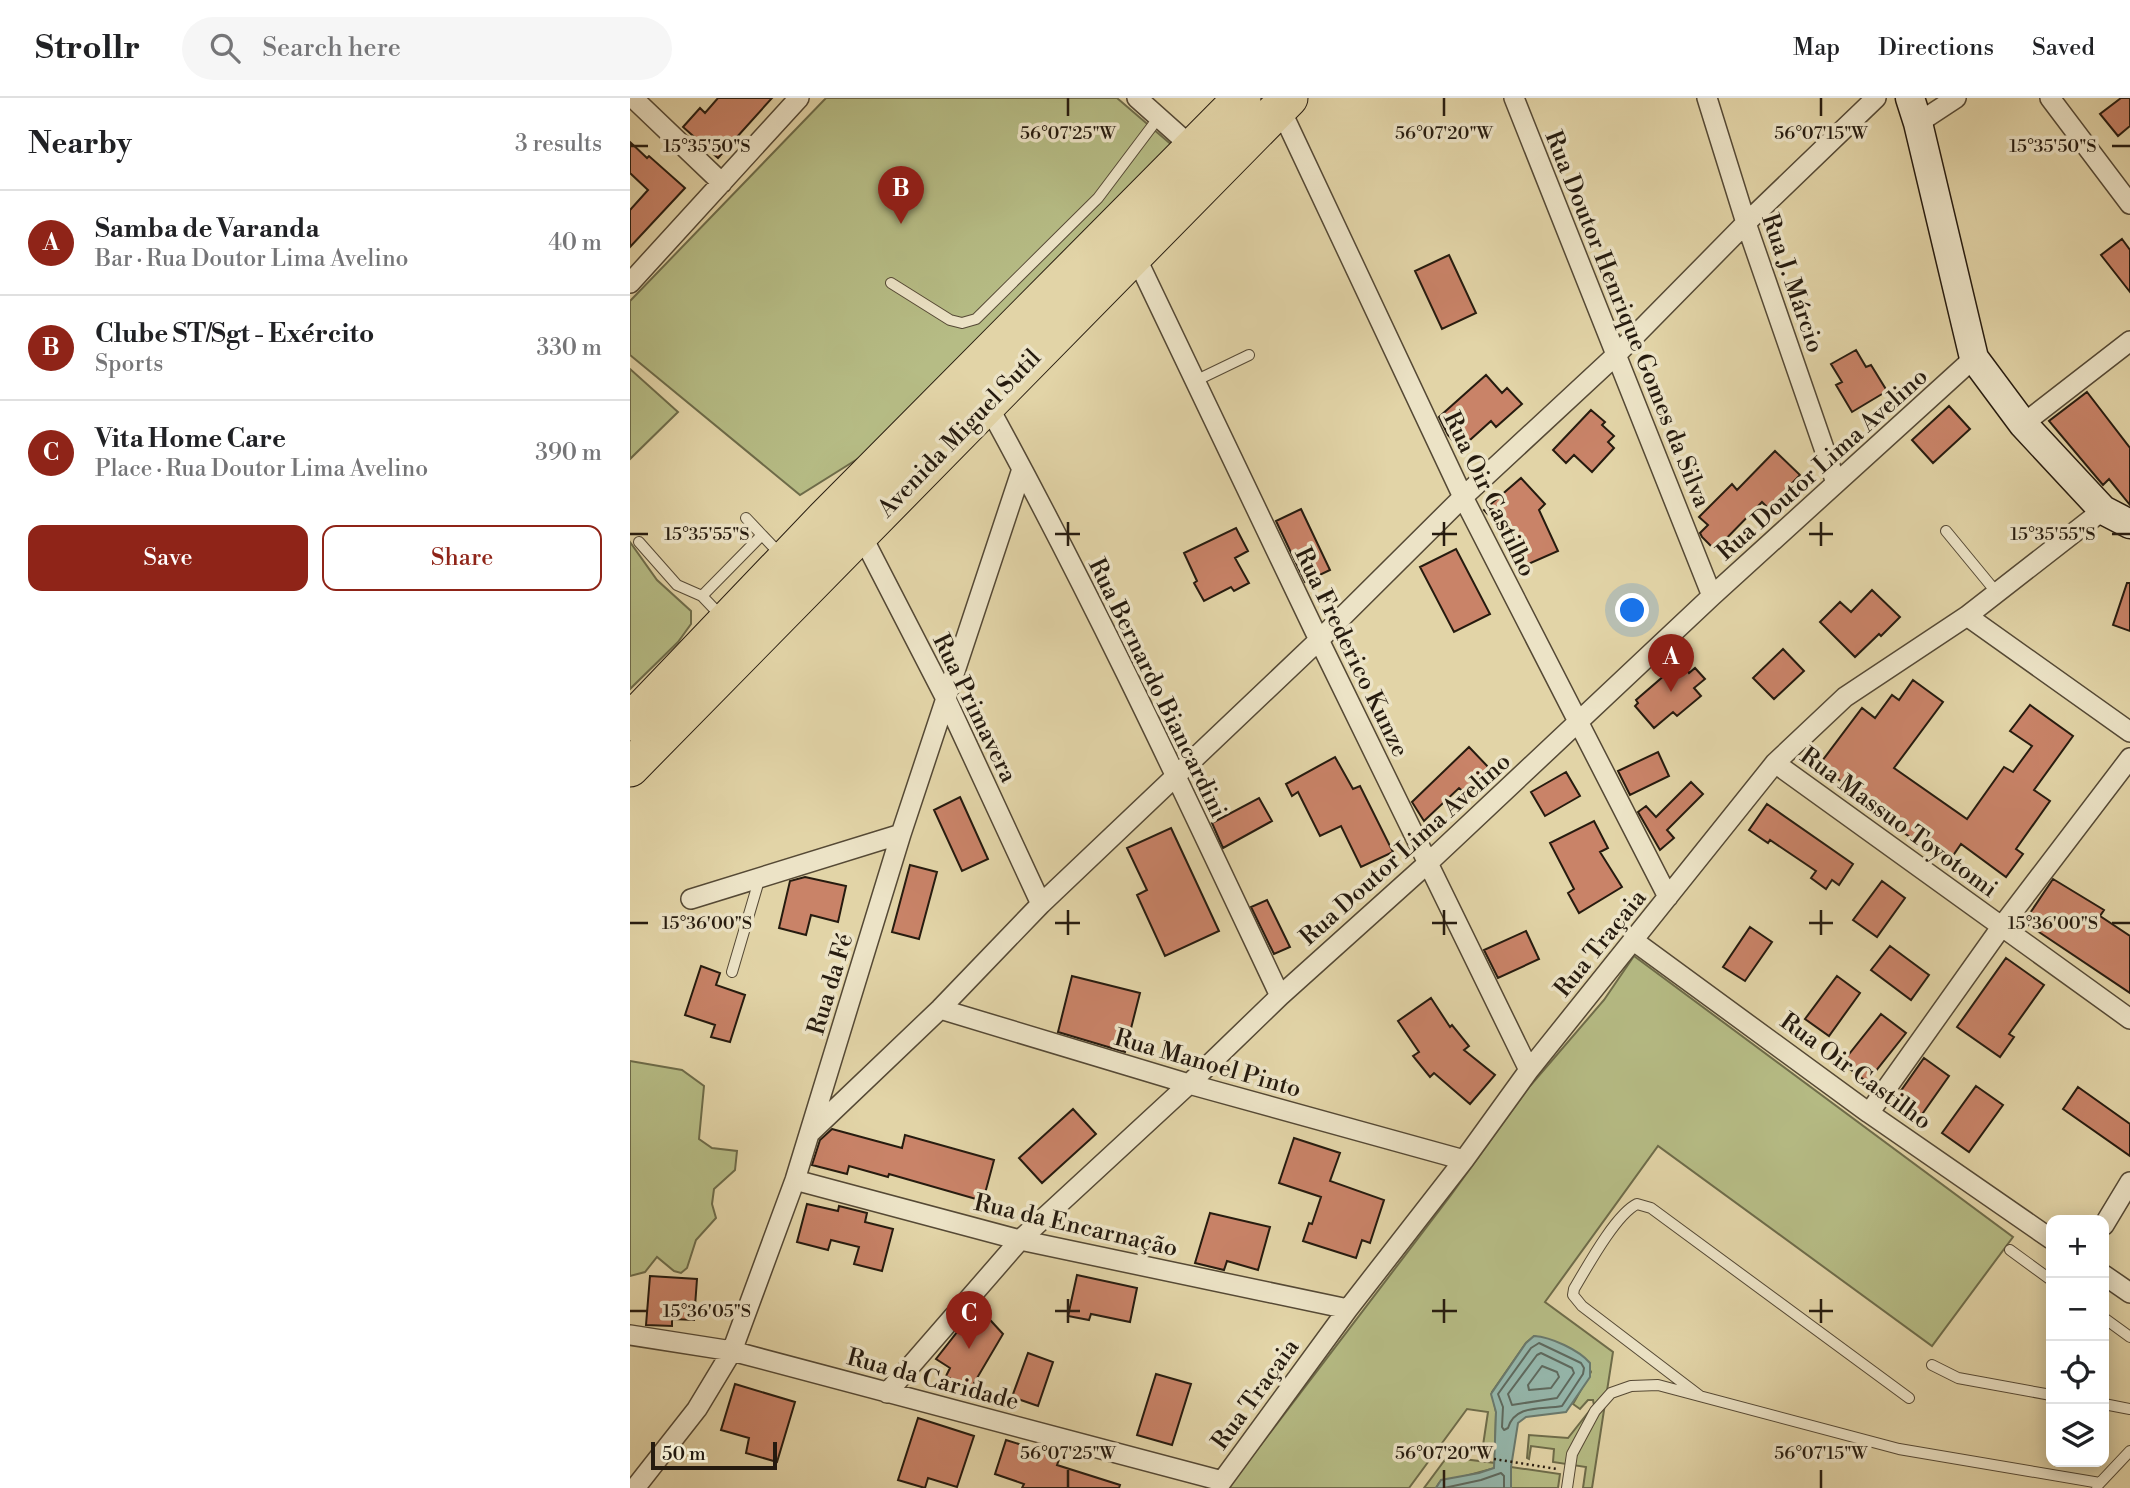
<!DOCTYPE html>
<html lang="en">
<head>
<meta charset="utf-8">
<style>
	body { margin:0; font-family:"Libre Bodoni",serif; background:#f6f6f6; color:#202124 }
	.controls { position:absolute; right:21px; bottom:21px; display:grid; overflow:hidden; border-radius:14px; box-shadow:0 4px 18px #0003 }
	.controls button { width:63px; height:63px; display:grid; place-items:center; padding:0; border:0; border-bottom:2px solid #e0e0e0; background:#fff; color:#202124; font:35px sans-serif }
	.scale { position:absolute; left:21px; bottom:18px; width:126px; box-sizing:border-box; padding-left:7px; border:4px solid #261b0f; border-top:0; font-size:19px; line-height:24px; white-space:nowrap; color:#261b0f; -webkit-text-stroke:5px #ece3c6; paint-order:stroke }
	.you { position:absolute; left:1003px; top:513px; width:24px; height:24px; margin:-18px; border:5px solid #fff; border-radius:50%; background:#1a73e8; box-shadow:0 0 0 10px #1a73e833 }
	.badge { display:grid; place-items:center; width:46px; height:46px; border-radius:50%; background:#8f2418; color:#fff; font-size:23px; font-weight:700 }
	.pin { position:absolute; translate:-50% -58px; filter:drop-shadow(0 2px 4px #0008) }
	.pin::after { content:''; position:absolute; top:37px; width:24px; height:21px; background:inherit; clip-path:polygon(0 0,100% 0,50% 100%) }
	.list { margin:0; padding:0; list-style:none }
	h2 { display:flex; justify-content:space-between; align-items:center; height:91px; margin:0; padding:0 28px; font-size:30px }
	h2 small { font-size:23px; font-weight:400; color:#757577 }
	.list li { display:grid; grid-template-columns:46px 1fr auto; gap:21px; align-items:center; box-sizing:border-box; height:105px; padding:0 28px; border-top:2px solid #e0e0e0 }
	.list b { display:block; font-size:26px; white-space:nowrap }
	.list p { margin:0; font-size:23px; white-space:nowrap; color:#757577 }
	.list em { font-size:23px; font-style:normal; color:#757577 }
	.actions { display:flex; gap:14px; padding:21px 28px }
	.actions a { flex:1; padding:16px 0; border:2px solid #8f2418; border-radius:14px; text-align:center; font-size:24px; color:#8f2418 }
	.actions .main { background:#8f2418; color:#fff }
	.icon { flex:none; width:38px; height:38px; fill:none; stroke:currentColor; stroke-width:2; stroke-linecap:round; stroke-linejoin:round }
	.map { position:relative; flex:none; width:1500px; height:1390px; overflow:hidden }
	header { display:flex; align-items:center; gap:42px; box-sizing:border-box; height:98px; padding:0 35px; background:#fff; border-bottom:2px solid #e0e0e0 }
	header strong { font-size:33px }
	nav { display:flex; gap:38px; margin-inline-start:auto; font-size:24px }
	.search { width:490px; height:63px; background:#f6f6f6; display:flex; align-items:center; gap:18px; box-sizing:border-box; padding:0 24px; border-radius:38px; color:#757577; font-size:26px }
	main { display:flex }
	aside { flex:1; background:#fff }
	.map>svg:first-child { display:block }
	.green { fill:#b6bc85; stroke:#6e6c4a; stroke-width:2 }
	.water { fill:#95b7ac; stroke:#69796d; stroke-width:2 }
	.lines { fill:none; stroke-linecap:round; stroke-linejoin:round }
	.shore { stroke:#5e695e; stroke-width:2 }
	.building { fill:#c98368; stroke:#261b0f; stroke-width:2 }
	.lane-casing { stroke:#554935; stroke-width:12 }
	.street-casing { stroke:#554935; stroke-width:22 }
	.secondary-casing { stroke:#261b0f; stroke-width:31 }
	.highway-casing { stroke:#261b0f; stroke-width:39 }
	.path { stroke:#261b0f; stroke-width:2.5; stroke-dasharray:2 3.5; stroke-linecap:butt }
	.lane { stroke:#ece3c6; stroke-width:10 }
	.street { stroke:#ece3c6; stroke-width:19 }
	.secondary { stroke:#ece3c6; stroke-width:28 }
	.highway { stroke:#e2d4a7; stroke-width:37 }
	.ticks { fill:none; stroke:#261b0f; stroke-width:2.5 }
	.labels { text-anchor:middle; stroke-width:7; stroke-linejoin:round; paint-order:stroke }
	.street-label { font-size:24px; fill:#261b0f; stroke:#ece3c6 }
	.ticks-label { font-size:18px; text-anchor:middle; fill:#261b0f; stroke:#ece3c6; stroke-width:7; stroke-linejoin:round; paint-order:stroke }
</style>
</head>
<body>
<header>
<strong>Strollr</strong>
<div class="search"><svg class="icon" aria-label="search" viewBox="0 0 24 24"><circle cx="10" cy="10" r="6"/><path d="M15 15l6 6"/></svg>Search here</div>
<nav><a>Map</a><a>Directions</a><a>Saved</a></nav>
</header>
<main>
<aside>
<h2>Nearby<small>3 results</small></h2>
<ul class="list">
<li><span class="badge">A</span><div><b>Samba de Varanda</b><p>Bar · Rua Doutor Lima Avelino</p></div><em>40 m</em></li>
<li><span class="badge">B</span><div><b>Clube ST/Sgt - Exército</b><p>Sports</p></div><em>330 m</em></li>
<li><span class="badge">C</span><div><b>Vita Home Care</b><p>Place · Rua Doutor Lima Avelino</p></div><em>390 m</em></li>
</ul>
<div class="actions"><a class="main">Save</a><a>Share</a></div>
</aside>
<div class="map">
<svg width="1500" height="1390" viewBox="0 0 1500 1390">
	<rect width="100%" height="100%" fill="#e2d4a7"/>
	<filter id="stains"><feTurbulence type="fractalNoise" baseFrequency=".00286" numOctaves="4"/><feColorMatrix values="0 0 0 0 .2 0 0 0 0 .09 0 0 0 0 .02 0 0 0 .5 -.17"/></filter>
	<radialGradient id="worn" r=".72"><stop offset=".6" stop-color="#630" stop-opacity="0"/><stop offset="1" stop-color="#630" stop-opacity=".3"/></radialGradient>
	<path class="green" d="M196,0h291l56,48 -290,297 -83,52 -170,-140v-54z
		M0,271l48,43 -48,47z
		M0,444l27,38 34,31v13l-13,18 -48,47z
		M1004,858l379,281 -81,109 -274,-200 -113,156 68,50 -21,136h-9l3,-21 -33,-5 1,-13 -23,-3 -2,13 -2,-1 2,-23 39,3 26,-33 -1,-5h-5l-8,9 -7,-5 18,-32c-11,-25 -32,-29 -57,-36l-8,7 -34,49 4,20 -1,38 -13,2 6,-40 -21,-3 -58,79h-181l223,-293 79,-109 74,-86z
		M0,963l52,9 22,16 -5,53 13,9 25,3 -2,19 -21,19 -2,15 4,14 -20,22 -9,28 -6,5 -7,-2 -17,-14 -12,15 -15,4z
		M817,1359l48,6v5l-56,15 -3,5h-12z
		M881,1369l49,7 -2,14h-47z"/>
	<path class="water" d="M904,1238c17,1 45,14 56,27v14l-24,35 -40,5 -8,6 -7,44v21h-75l5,-8 38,-7 15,-5 2,-56 -5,-18 35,-51z"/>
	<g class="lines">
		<path class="shore" d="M909,1245l42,20 3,5 -1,6 -21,32c-20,4 -47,-2 -54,22l-4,2 -2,-3 1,-20 -5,-13 33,-46z
			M911,1255l31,15 2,5 -17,25 -45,7 -4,-11 29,-39z
			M912,1268l15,6 2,5 -8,11 -22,2 -1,-5z
			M814,1390l37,-8 20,-7 3,3v12"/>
	</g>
	<path class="building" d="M88,0h54l-54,60 -35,-31 17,-19 5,5z
		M1491,0h9v28l-12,10 -18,-22z
		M0,44l17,16 2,-2 36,32 -55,59v-37l18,-20 -18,-17z
		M1492,141l8,11v42l-29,-37z
		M819,157l27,58 -34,16 -27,-58z
		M1226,252l10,17 5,-2 16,26 -35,21 -16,-27 6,-3 -11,-18z
		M856,277l16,18 5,-5 15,16 -26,23 -5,-6 -31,28 -12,-14 -9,-18z
		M1457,294l43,56v57l-21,-26 -6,6 -54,-64z
		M1319,308l21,23 -37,34 -21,-23z
		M961,312l14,12 -3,3 12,11 -6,6 6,6 -22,24 -18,-17 -8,8 -13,-13z
		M1145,353l25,24 -32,33 -6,-6 -47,48 -13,-13 -2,-4 8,-8 -9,-8 33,-33 5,6z
		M891,380l24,26 -6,6 19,41 -41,18 -11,-24 7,-3 -29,-32z
		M671,411l29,61 -25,12 -29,-61z
		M606,430l12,23 -13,7 14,25 -15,8 -3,-4 -27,14 -10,-18 3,-2 -13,-28z
		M826,451l34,65 -36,18 -34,-65z
		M1497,485h3v48l-17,-6z
		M1242,492l28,27 -19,19 -2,-2 -24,23 -35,-35 20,-20 11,10z
		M1153,551l21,22 -30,28 -21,-21z
		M1050,564l9,11 6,-5 10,11 -11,9 7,8 -24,20 -4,-4 -19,16 -19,-22 3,-3 -2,-3z
		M1283,582l30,22 -49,66 73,51 37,-52 9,5 19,-26 -22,-15 20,-26 43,31 -39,54 16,11 -34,48 7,5 -17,23 -45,-33 -13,19 -73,-50 3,-4 -59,-44 43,-57 13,10 17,-23 7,5z
		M839,649l22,23 -25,24 -7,-6 -35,33 -12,-19z
		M1028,654l11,24 -39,19 -12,-24z
		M705,659l18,32 7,-3 33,66 -32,15 -20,-41 -21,10 -22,-44 -6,4 -6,-12z
		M936,674l14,24 -35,20 -14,-24z
		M1061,684l12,12 -36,36 7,8 -14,12 -22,-38 8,-6 10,11z
		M330,699l28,62 -26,12 -28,-61z
		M629,700l13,23 -49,27 -11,-25z
		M1137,706l86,60 -14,21 -7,-5 -6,9 -15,-11 5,-7 -46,-31 -2,3 -19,-13z
		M964,723l14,27 -8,4 22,35 -43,26 -11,-20 6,-4 -24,-46z
		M541,730l48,103 -54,25 -28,-61 10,-5 -20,-42z
		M280,767l27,7 -18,67 -27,-7z
		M175,779l41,9 -8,36 -27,-7 -5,20 -27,-7 11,-47z
		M1423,781l51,31 -4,6 30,20v57l-106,-71z
		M1252,783l23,17 -28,39 -24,-17z
		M637,802l23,47 -16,7 -23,-47z
		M1120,829l22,15 -27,39 -22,-14z
		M896,833l13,28 -41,19 -14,-28z
		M1260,848l39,29 -18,25 -40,-30z
		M1376,860l38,27 -35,49 5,3 -14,20 -43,-30z
		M71,868l19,7 -4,12 29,10 -15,47 -19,-5 4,-12 -30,-10z
		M442,878l68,17 -15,59 -67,-20z
		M1207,878l23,17 -31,43 -24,-17z
		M801,900l19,29 2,-2 17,21 -5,4 31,25 -25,29 -36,-31 -4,4 -17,-21 6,-4 -21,-31z
		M1251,916l25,19 -39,49 -25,-19z
		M1294,960l25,18 -31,44 -25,-18z
		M1346,988l27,19 -34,47 -27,-19z
		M1448,989l52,37v32l-67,-47z
		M443,1011l23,25 -54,49 -23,-25z
		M202,1031l70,19 3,-13 89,25 -11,41 -94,-27 -1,3 -39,-11 -2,8 -35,-9 8,-25z
		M664,1040l46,15 -10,28 54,19 -14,43 -8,-3 -6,18 -53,-17 6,-18 3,1 9,-27 -42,-14z
		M177,1106l31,7 1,-5 28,7 -2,9 28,7 -11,42 -28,-7 5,-17 -28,-7 -3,10 -31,-8z
		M580,1115l60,14 -12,43 -31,-9 -3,9 -29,-7z
		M447,1177l60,13 -7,34 -39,-8 -2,6 -21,-4z
		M20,1178l47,3 -3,41 -22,-1v7l-26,-1z
		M351,1212l22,24 -33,56 -24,-14 4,-8 -14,-9 29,-37 7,3z
		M398,1255l25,9 -15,44 -26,-9z
		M526,1276l35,10 -19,61 -35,-10z
		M105,1286l60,18 -18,60 -31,-9 3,-15 -28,-8z
		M288,1320l56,18 -17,51 -29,-9 -3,10 -27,-8z
		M376,1342l54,17 -3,8 63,20 -1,3h-97l2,-4 -29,-10z"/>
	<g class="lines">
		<defs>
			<path id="lane" d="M261,185l59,37 12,3 14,-4 122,-121 61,-81
				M565,283l54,-26
				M116,420l16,17
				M1316,433l51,62
				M9,444l38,43 25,11 21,22
				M72,498l60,-61 20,21
				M102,874l28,-95
				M1380,1152l41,30
				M1474,1220l26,19
				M1302,1267l26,13 93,17
				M1070,1298l-118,-90 -9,-11 1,-6c13,-22 42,-75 63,-85l14,4 258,190
				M1474,1306l26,5
				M1467,1388l33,-35
				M937,1390l5,-34 23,-43 16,-18 20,-7 27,-1 241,64 201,34"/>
			<path id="street" d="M3,0l89,85
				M507,0l56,50
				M884,0l198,498
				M1077,0l39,125 90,260
				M1420,0l80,106
				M650,10l183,389 205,400
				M1288,25l38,-25
				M504,155l185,387 210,430
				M0,185l169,-185
				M357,306c106,193 199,393 293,592
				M1393,326l107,-83
				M231,436l85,165 95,205
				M1337,518l163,116
				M1145,665l355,256
				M61,801l210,-65
				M1004,843l235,172 182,126
				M310,911l249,75 275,76
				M1239,1015l133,-187 128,-168
				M180,1035l130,-124 101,-105 278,-264 144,-143 152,-141 131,-133 130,-125
				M165,1082l225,60 328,69
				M1474,1127l26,-43
				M1474,1177l26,18
				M0,1237l102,16 490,130
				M257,1295l133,-153 169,-156 91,-88 148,-133 284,-267 262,-238
				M5,1390l62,-79 35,-58 63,-171 106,-346 121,-365
				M587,1390l131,-179 116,-149 65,-90 246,-307 70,-66 122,-81 136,-106"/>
			<path id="secondary" d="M1280,0l8,25 56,235 49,66 80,86 27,14"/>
			<path id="highway" d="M0,624l195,-204 417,-420
				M0,670l659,-670"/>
		</defs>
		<use href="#lane" class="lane-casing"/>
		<use href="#street" class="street-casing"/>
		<use href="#secondary" class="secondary-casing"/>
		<use href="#highway" class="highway-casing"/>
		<path class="path" d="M864,1361l63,10"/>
		<use href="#lane" class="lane"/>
		<use href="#street" class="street"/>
		<use href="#secondary" class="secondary"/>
		<use href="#highway" class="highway"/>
	</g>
	<path class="ticks" d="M438,0v18M814,0v18M1191,0v18M0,48h18M1482,48h18M438,424v24M814,424v24M1191,424v24M0,436h18M425,436h25M802,436h25M1179,436h24M1482,436h18M438,812v25M814,812v25M1191,812v25M0,825h18M425,825h25M802,825h25M1179,825h24M1482,825h18M438,1201v24M814,1201v24M1191,1201v24M0,1213h18M425,1213h25M802,1213h25M1179,1213h24M438,1372v18M814,1372v18M1191,1372v18"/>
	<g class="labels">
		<g class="street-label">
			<text transform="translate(1163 185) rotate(71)" y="8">Rua J. Márcio</text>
			<text transform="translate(998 221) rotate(68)" y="8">Rua Doutor Henrique Gomes da Silva</text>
			<text transform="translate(329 335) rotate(-46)" y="8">Avenida Miguel Sutil</text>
			<text transform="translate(1192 366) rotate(-42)" y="8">Rua Doutor Lima Avelino</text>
			<text transform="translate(860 396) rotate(64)" y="8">Rua Oir Castilho</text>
			<text transform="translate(722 554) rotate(64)" y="8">Rua Frederico Kunze</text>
			<text transform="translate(528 590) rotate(64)" y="8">Rua Bernardo Biancardini</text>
			<text transform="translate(345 610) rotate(64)" y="8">Rua Primavera</text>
			<text transform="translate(1269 724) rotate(36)" y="8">Rua Massuo Toyotomi</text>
			<text transform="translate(775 751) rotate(-42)" y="8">Rua Doutor Lima Avelino</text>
			<text transform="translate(970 845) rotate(-51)" y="8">Rua Traçaia</text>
			<text transform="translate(200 886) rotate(-73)" y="8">Rua da Fé</text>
			<text transform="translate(578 965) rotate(16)" y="8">Rua Manoel Pinto</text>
			<text transform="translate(1226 973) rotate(36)" y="8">Rua Oir Castilho</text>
			<text transform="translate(446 1127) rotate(13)" y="8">Rua da Encarnação</text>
			<text transform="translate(303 1281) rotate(15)" y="8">Rua da Caridade</text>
			<text transform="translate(625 1296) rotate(-54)" y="8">Rua Traçaia</text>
		</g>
	</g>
	<g class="ticks-label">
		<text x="438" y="41">56°07'25"W</text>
		<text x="814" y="41">56°07'20"W</text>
		<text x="1191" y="41">56°07'15"W</text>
		<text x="77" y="54">15°35'50"S</text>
		<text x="1423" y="54">15°35'50"S</text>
		<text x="77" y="442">15°35'55"S</text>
		<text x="1423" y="442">15°35'55"S</text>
		<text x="77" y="831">15°36'00"S</text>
		<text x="1423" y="831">15°36'00"S</text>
		<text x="77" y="1219">15°36'05"S</text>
		<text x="438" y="1361">56°07'25"W</text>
		<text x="814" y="1361">56°07'20"W</text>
		<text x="1191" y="1361">56°07'15"W</text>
	</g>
	<rect width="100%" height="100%" filter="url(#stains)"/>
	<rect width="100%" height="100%" fill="url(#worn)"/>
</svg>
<div class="controls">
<button>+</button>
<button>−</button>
<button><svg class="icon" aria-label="locate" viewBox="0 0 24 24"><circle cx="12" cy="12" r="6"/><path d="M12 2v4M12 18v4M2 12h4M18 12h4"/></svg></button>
<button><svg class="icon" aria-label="layers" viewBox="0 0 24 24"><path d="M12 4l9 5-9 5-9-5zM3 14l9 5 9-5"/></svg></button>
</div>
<div class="scale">50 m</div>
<div class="you"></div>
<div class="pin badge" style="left:1041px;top:594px">A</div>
<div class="pin badge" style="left:271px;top:126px">B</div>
<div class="pin badge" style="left:339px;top:1251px">C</div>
</div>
</main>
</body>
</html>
